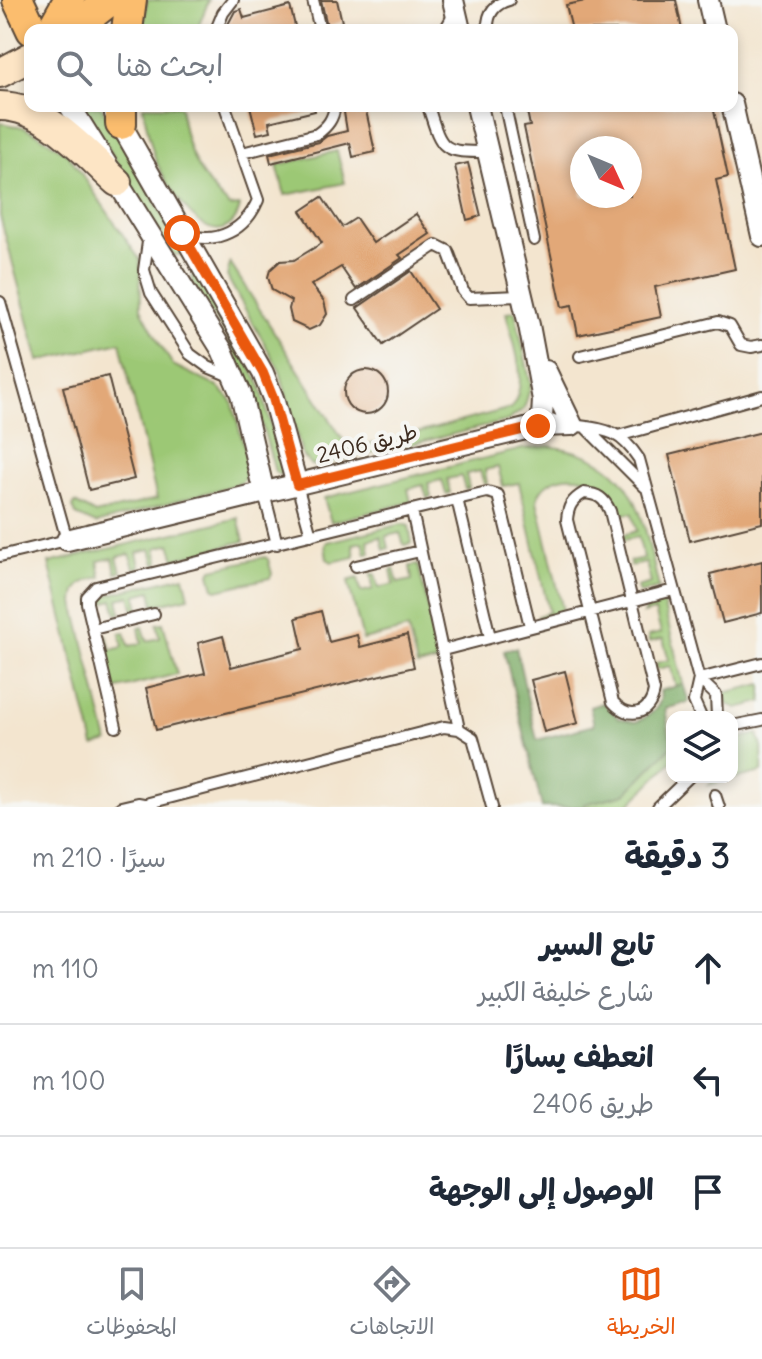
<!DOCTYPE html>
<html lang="ar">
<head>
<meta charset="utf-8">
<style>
	body { margin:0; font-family:Delius,"Playpen Sans Arabic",sans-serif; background:#f6f6f7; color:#1f2937; direction:rtl }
	.controls { position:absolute; right:24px; bottom:24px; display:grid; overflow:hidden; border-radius:16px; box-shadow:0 4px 12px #0003 }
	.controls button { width:72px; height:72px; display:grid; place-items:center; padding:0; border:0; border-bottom:2px solid #e0e1e3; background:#fff; color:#1f2937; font:40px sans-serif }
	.compass { position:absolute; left:570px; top:136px; width:72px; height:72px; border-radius:50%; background:#fff; box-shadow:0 4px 12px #0003; rotate:134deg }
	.stop { position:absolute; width:24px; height:24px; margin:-18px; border:6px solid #ea580c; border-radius:50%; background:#fff }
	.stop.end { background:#ea580c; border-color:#fff; box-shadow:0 2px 8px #0008 }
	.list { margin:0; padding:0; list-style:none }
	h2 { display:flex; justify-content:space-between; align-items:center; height:104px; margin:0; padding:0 32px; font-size:34px }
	h2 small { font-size:26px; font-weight:400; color:#747a83 }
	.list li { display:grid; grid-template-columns:52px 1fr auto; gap:24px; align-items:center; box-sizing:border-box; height:112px; padding:0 32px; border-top:2px solid #e0e1e3 }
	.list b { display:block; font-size:30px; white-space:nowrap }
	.list p { margin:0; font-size:26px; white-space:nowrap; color:#747a83 }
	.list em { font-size:26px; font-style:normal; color:#747a83 }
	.icon { flex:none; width:44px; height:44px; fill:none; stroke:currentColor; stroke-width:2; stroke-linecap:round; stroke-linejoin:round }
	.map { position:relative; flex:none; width:762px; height:807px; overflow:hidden; direction:ltr }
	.search { position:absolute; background:#fff; box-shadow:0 4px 12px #0003; left:24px; right:24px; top:24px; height:88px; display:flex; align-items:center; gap:20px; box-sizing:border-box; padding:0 28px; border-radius:16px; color:#747a83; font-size:30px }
	.sheet { height:440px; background:#fff }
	nav { display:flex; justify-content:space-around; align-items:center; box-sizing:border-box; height:112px; border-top:2px solid #e0e1e3; background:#fff; font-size:22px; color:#747a83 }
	nav a { display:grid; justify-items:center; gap:4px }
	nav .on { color:#ea580c }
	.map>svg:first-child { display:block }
	.green { fill:#9cc875; stroke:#6c794a; stroke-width:2 }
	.forest { fill:#7dac66; stroke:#5c6b42; stroke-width:2 }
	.building { fill:#e2a878; fill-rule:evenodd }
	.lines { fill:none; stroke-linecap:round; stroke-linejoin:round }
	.lane-casing { stroke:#574639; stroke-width:14 }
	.street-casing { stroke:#574639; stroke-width:24 }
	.secondary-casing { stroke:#574639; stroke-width:32 }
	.primary-casing { stroke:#574639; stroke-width:34 }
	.lane { stroke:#fff; stroke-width:10 }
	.street { stroke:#fff; stroke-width:20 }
	.secondary { stroke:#fde5c5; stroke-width:28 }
	.primary { stroke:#fbbd6e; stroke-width:30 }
	.route { stroke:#ea580c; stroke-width:10 }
	.labels { text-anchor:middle; stroke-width:8; stroke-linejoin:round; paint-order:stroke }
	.street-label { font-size:22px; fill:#3b2a1e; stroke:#f6f6f2 }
</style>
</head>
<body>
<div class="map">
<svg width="762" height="807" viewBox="0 0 762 807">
	<rect width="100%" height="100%" fill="#f6f6f2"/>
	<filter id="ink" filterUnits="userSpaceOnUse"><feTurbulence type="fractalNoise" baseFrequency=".0125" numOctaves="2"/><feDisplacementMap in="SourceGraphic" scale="16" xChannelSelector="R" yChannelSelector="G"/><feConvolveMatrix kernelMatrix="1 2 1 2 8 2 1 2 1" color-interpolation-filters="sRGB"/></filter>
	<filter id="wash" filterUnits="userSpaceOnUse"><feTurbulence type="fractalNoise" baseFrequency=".006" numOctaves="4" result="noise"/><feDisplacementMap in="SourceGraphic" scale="32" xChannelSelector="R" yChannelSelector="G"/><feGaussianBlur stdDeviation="1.8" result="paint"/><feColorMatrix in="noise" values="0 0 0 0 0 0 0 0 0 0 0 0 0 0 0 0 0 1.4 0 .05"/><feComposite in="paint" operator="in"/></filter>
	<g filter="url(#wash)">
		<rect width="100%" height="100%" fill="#f3e5cf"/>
		<path class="green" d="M147,0h62l-12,30h-54z
			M83,106h18l81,143 -2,6h-7z
			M143,106h37c6,44 17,71 50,101l10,-1c-2,10 -7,20 -18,23 -25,7 -58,-49 -66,-68 -6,-18 -10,-37 -13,-55z
			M0,123l23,4 13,6 32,21 72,106 1,49 20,37 12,19 45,22 14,14 18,69 -9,13 -145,41 -20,-9 -3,-8 2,-4 20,11 62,-15 -37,-157 -81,19 -39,-145z
			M337,151l8,32 -60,12 -8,-30z
			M230,263l119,186 32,-7 2,8 -65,16 -7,-1 -9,-11 -22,-83 -49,-87 -4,-8z
			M196,272l64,112 23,87 -3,4 -5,-3 -23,-84 -25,-51 -34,-53 -1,-8z
			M515,311l16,74 -7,24 -17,12 -107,26 -2,-9 113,-30c20,-26 1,-67 -5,-96z
			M549,446c90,13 92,66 110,142l-20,5 -2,-6 14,-4 -5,-20 -15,3 -1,-5 14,-3 -6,-21 -14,3 -1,-5 14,-4 -5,-18 -13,2c-2,-7 -3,-14 -6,-19 -17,-24 -69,-29 -76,5l27,114 -24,6 -2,-5 11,-4 -30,-129 -16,3 -5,-19 -13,3 2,14h-3l-4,-13 -14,3 3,14 -4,1 -4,-13 -14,3 3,14 -4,1 -4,-14 -14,3 3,14 -4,1 -4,-13 -15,4 3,13 -80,20 -7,-24 198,-49z
			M238,518l6,23 -69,18 -5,-15 -14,4 3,14 -4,2 -4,-15 -14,3 3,15 -6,1 -4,-14 -13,3 4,15 -5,1 -3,-15 -15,3 3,16c-15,3 -27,7 -27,26l34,139 -14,4 -45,-183z
			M402,524l7,2 3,17 -8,2 -4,-12 -14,3 3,12 -5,2 -3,-13 -13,3 2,13 -4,1 -3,-12 -10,2 2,13 -23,5 -5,-3 -2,-14 2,-3z
			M265,557l3,2 4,15 -2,4 -53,12 -3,-2 -4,-15 2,-4z
			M418,565l23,96 -24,5 -9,-37 -45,11 -15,-59 10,-3 3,14 12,-3 -2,-15h4l4,14 15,-4 -3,-14 3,-1 4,14 14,-3 -2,-14z
			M184,576l5,21 -35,8 -3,-14 -15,4 3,14 -5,2 -4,-15 -12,3 3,14 -4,1 -4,-14 -14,4 3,14 -6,1 -5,-20z
			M663,602l20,82 -7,3 -6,-21 -13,3 -1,-6 13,-3 -6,-21 -14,3 -1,-6 13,-3 -6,-22 -12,3 5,-8z
			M163,623l14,51 -63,16 -11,-52 4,-2 4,14 12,-3 -3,-14 5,-1 4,14 13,-3 -3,-15 4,-1 4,14 13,-3 -3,-14z
			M762,684v18l-25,6 -10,-4 -3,-11z
			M758,734l4,14v24l-53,13 7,-8h16v-22l8,-17z
			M672,746v15l-45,46h-42l-1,-3 41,-10z"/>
		<path class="forest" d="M516,648l21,92 57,-15 -4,-18 13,-4 16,15 17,4c14,-6 28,-15 24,-31l23,-7 6,18 -24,7 7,37 -47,48 -41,10 1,3h-43l-38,-156z"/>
		<g id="blocks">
			<path class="building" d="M321,0h16l5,22 -15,4z
				M590,0h86l6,30h-110l-6,-25z
				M290,6l6,24h-71l10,-19 6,-2 3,9z
				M250,106h64l1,5 -46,11 2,9 -14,3z
				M343,106h22l10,46 -22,5 -3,-14 -79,20 -2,-9 50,-12 8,-6 20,-5z
				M526,106h187l15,71 -12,3 19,89 -80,18 6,30 -83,18 -6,-30 -10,2 -38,-180 6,-1zM582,148h48v48h-48z
				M468,163l13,53 -14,4 -12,-54z
				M322,197l20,30 14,-9 17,25 43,-29 14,20 -31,21 3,3 -46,31 -15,-22 -30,18 13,16 3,13 -7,11 -11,5 -17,-8 -3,-13 2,-8 -19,-11 -4,-13 2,-7 10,-9 14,-1 28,-17 -21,-32z
				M411,271l25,38 -53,36 -26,-37z
				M344 392a22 22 0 1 1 44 0a22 22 0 1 1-44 0Z
				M108,376l26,103 -45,11 -26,-103z
				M762,432v91l-72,18 -21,-86z
				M762,561v52l-39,10 -13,-49z
				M321,611l8,31 28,-7 3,12 47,-12 7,32 -258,63 -10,-42 59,-15 -7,-30 25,-7 8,31 72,-18 -7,-31z
				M565,671l13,52 -34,9 -13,-52z"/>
		</g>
	</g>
	<g filter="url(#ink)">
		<use href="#blocks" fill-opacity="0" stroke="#574639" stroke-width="2"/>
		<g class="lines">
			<defs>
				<path id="lane" d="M313,0l7,30
					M216,30l7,-17 10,-13
					M445,30l9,-16
					M488,30c-1,-16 6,-26 21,-30
					M428,106c14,45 13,46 60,46
					M505,106l29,134
					M242,153l75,-19c11,-8 16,-15 18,-28
					M186,234c31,12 60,-5 72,-34l-33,-94
					M149,235l-5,35 7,23 39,61 18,13 24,10
					M354,300l82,-55 12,6 15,40 6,7 52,-2
					M0,302l67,238 -67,16
					M580,356l138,-34 12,4 11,19 10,2 11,-2
					M572,425c33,5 46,3 67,34l60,220 -5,22 7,16
					M585,427l60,60
					M618,436l144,-40
					M297,485l14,50
					M264,493l13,51
					M584,493c14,1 20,5 26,18l44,180c-4,24 -25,29 -41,11l-46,-182c1,-14 5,-20 17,-27z
					M457,499l33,138
					M412,511l47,218
					M356,566l64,-15
					M93,629l61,-15
					M443,650l231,-60
					M699,679l63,-16
					M699,679l17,16 1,22
					M732,726l30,-6
					M116,727l-29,-124v-6l9,-10 361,-88 30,-7 11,3 32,131
					M715,795l4,12
					M149,803l295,-76 15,2 14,9 19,69
					M121,807l17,-4 16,3
					M658,807l31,-30"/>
				<path id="street" d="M453,0l7,30
					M708,0l7,30
					M732,104l30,132
					M70,106l152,244 19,44 23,99
					M477,106l52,219 14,75 -1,17 -4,9
					M115,114l148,259 10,25 24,87
					M546,371l26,54
					M67,540l471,-114 34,-1"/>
				<path id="secondary" d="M0,73l30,-16
					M0,106c48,1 84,46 117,76"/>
				<path id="primary" d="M18,0l14,30
					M52,30l17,-30
					M72,30l38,-30
					M127,30l4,-30
					M121,124v-18"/>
			</defs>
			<use href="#lane" class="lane-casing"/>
			<use href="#street" class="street-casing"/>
			<use href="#secondary" class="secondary-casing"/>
			<use href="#primary" class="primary-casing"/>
			<use href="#lane" class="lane"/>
			<use href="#street" class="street"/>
			<use href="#secondary" class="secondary"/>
			<use href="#primary" class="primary"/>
		</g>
	</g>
	<g class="lines" filter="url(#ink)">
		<path class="route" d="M182,233l81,140 10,25 24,87 241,-59"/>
	</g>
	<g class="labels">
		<g class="street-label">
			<text transform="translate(367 443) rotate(-14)" y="8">طريق 2406</text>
		</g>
	</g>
</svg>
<div class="controls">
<button><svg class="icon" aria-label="layers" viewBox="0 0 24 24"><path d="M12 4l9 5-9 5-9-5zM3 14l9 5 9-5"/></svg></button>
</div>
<svg class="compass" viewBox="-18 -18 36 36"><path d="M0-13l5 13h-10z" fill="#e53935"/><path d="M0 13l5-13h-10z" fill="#747a83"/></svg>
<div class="stop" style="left:182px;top:233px"></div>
<div class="stop end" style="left:538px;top:426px"></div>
<div class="search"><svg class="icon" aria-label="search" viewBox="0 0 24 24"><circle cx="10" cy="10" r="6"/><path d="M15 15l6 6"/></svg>ابحث هنا</div>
</div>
<section class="sheet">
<h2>3 دقيقة<small>سيرًا · 210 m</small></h2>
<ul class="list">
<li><svg class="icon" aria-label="ahead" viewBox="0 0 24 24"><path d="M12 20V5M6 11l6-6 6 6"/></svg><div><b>تابع السير</b><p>شارع خليفة الكبير</p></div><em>110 m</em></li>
<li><svg class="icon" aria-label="left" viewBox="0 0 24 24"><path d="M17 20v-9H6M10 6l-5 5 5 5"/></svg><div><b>انعطف يسارًا</b><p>طريق 2406</p></div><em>100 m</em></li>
<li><svg class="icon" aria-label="arrive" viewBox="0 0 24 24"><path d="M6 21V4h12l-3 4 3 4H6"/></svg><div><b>الوصول إلى الوجهة</b></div></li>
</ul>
</section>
<nav>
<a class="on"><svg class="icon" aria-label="map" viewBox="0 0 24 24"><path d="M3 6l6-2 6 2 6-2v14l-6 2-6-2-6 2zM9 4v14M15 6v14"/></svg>الخريطة</a>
<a><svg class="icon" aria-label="directions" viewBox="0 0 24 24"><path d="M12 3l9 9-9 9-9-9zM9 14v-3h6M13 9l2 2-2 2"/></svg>الاتجاهات</a>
<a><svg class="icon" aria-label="saved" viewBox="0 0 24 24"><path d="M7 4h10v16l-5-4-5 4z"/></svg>المحفوظات</a>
</nav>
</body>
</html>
